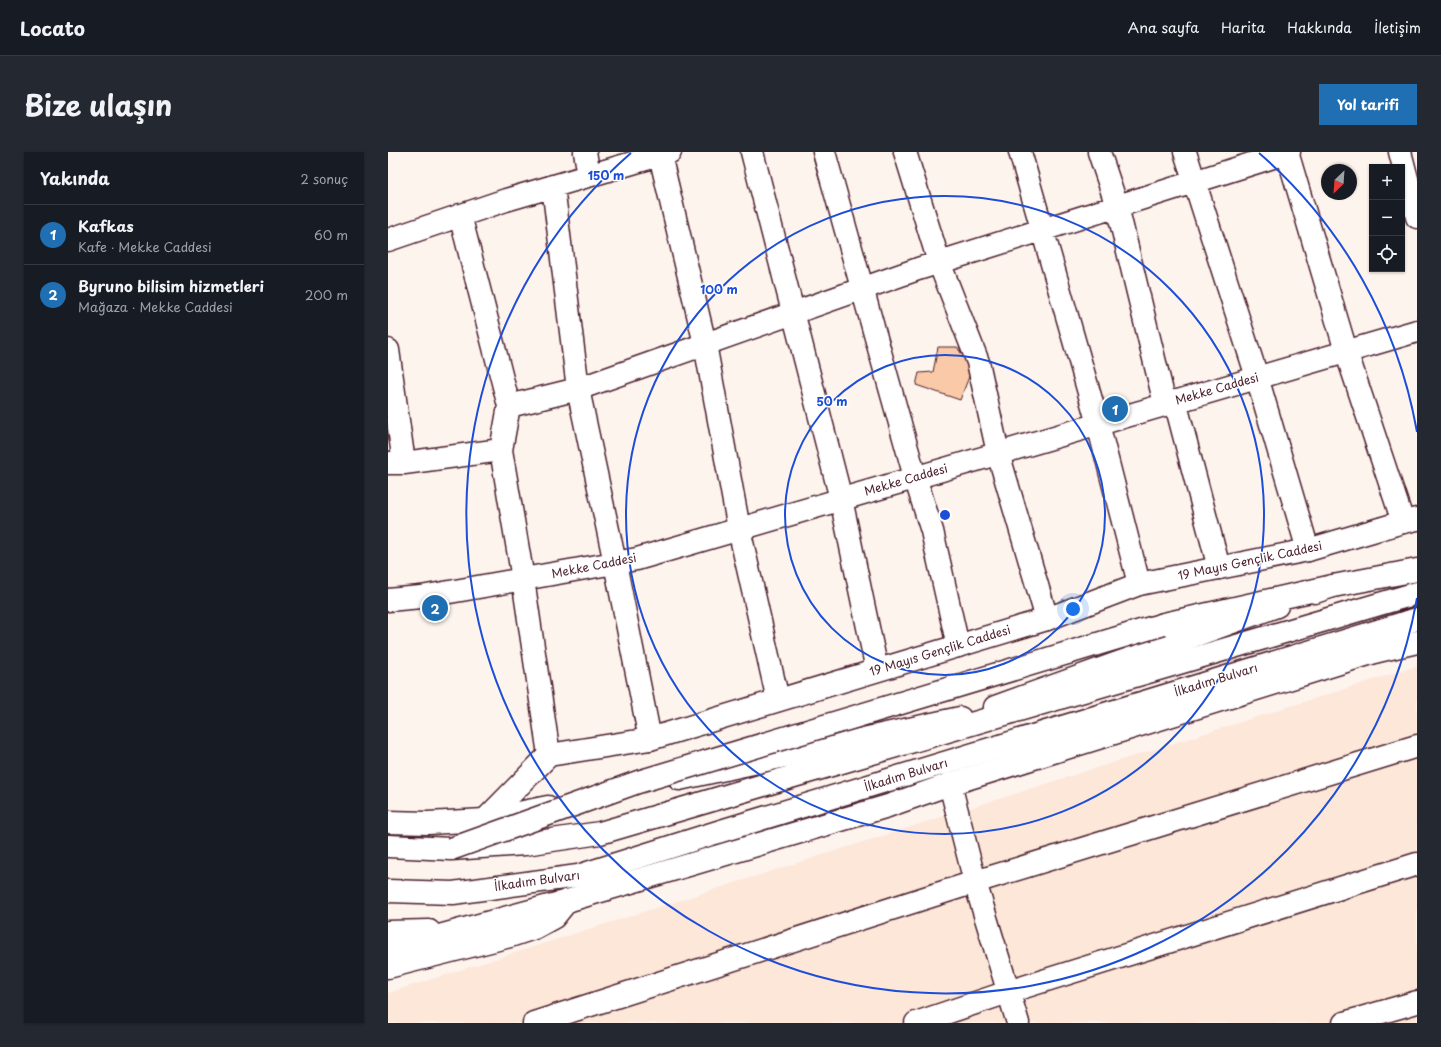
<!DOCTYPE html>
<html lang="tr">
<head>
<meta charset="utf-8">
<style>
	body { margin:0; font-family:"Playpen Sans",sans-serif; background:#242831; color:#f1f3f6 }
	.controls { position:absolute; right:12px; top:12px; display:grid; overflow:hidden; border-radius:0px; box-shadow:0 1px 3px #0004 }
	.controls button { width:36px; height:36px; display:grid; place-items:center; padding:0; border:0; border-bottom:1px solid #363941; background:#171b24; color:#f1f3f6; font:20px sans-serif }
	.compass { position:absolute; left:933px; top:12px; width:36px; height:36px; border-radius:50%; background:#171b24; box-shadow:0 1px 3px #0004; rotate:205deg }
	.you { position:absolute; left:685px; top:457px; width:14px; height:14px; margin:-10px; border:3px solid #fff; border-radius:50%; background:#1a73e8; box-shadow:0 0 0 6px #1a73e833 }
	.badge { display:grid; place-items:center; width:26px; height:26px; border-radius:50%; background:#1f6fb2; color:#fff; font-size:13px; font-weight:700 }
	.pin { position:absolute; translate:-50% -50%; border:2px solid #fff; box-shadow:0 1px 4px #0006 }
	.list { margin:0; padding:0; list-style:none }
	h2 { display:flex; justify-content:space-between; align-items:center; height:52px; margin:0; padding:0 16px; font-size:17px }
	h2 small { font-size:13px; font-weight:400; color:#9ea1a6 }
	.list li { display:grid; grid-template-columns:26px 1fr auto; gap:12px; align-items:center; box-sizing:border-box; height:60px; padding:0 16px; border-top:1px solid #363941 }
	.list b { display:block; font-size:15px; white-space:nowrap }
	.list p { margin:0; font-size:13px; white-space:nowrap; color:#9ea1a6 }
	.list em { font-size:13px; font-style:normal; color:#9ea1a6 }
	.icon { flex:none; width:22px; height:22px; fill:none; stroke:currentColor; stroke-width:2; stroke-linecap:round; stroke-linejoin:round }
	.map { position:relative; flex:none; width:1029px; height:871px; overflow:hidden; border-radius:0px }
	header { display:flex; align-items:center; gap:24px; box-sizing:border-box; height:56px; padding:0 20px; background:#171b24; border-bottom:1px solid #363941 }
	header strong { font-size:19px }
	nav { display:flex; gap:22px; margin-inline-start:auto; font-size:14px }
	.intro { display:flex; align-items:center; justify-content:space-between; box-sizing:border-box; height:96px; padding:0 24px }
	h1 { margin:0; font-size:28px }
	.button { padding:10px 18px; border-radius:0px; background:#1f6fb2; color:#fff; font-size:14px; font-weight:700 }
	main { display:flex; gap:24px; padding:0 24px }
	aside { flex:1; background:#171b24; border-radius:0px; box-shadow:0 1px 3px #0004 }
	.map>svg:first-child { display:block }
	.built { fill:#fce7d9 }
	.building { fill:#f9c9a8; stroke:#4a1f2b }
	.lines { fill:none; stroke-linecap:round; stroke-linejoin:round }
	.street-casing { stroke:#4a1f2b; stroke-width:25 }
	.secondary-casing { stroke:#4a1f2b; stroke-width:25 }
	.primary-casing { stroke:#4a1f2b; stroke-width:25 }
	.highway-casing { stroke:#4a1f2b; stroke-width:25 }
	.street { stroke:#fff; stroke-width:22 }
	.secondary { stroke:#fff; stroke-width:22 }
	.primary { stroke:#fff; stroke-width:22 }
	.highway { stroke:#fff; stroke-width:22 }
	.highway-bridge-casing { stroke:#4a1f2b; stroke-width:25; stroke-linecap:butt }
	.highway-bridge { stroke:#fff; stroke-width:22 }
	.ring { fill:none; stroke:#1d4ed8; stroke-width:2 }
	.labels { text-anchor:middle; stroke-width:3; stroke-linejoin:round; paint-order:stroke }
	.street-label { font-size:12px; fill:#4a1f2b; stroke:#fff }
	.centre { fill:#1d4ed8; stroke:#fff; stroke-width:2 }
	.ring-label { font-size:12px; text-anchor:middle; font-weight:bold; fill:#1d4ed8; stroke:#fff; stroke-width:3; stroke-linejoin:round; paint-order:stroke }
</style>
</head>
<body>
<header>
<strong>Locato</strong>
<nav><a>Ana sayfa</a><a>Harita</a><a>Hakkında</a><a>İletişim</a></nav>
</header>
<div class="intro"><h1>Bize ulaşın</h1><a class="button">Yol tarifi</a></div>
<main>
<aside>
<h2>Yakında<small>2 sonuç</small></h2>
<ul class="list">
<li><span class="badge">1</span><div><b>Kafkas</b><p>Kafe · Mekke Caddesi</p></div><em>60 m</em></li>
<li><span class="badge">2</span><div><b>Byruno bilisim hizmetleri</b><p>Mağaza · Mekke Caddesi</p></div><em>200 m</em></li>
</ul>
</aside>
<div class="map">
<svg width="1029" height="871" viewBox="0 0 1029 871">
	<rect width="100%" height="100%" fill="#fef4ee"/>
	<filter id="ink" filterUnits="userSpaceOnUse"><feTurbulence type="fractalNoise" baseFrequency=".025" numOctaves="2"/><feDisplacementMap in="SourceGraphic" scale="8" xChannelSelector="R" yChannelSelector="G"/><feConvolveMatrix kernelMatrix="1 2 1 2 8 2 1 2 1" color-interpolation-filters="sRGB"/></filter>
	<g filter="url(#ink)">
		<path class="built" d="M1029,514v357h-1029v-30z"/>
		<path class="building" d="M550,195h19l15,22 -12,31 -44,-15 3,-12 14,-1z"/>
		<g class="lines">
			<defs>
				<path id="street" d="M197,0l4,23
					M364,0l89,347 36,171
					M436,0l91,325 17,54 26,115
					M517,0l34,110 39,100 20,91 49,166
					M632,0l78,272 41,160
					M711,0l18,54 48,198
					M797,0l72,225 51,173
					M899,0l59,199 57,171
					M1012,0l17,65
					M272,3l45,189 34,185 39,171
					M165,34l25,203 37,174 35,176
					M72,63l49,191 -8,44 22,129 26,176
					M0,88l118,-40 164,-48
					M0,198l16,113
					M787,249l44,167
					M121,254l69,-17 340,-120 371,-117
					M0,311h16l97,-13
					M0,448l33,-3 216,-38 780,-228
					M562,632l25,98 43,141
					M0,815l122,-31 24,-8 20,-11 13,-16
					M146,871l441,-141 442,-136
					M528,871l92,-31 409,-128
					M956,871l73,-21"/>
				<path id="secondary" d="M97,668l64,-65 101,-16 397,-120 92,-35 169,-34 95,-28 14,-3"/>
				<path id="primary" d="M927,440l18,-6 84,-16
					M607,555l282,-101
					M291,627l281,-61
					M0,670l40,1 57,-3 63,-13
					M0,780l41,-1
					M0,798l179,-49 321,-95 62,-22 428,-133 39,-9"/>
				<path id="highway" d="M776,472l169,-38
					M0,694l63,3 74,-5 75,-11 817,-240
					M0,739l65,2 125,-17 143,-45 696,-212"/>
			</defs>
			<use href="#street" class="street-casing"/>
			<use href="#secondary" class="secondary-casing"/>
			<use href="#primary" class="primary-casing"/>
			<use href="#highway" class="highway-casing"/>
			<use href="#street" class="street"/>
			<use href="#secondary" class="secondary"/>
			<use href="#primary" class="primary"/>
			<use href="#highway" class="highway"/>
			<defs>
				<path id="highway-bridge" d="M63,697l187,-67 526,-158"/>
			</defs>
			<use href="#highway-bridge" class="highway-bridge-casing"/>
			<use href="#highway-bridge" class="highway-bridge"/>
		</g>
	</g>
	<g class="ring">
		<circle cx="557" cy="363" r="160"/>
		<circle cx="557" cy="363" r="319"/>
		<path d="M1029 446A479 479 0 1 1 243 1M871 1A479 479 0 0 1 1029 280"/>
	</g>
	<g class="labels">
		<g class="street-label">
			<text transform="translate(829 237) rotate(-16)" y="4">Mekke Caddesi</text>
			<text transform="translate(518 328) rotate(-16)" y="4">Mekke Caddesi</text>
			<text transform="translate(862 409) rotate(-12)" y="4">19 Mayıs Gençlik Caddesi</text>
			<text transform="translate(206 414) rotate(-11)" y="4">Mekke Caddesi</text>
			<text transform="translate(552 499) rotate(-17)" y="4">19 Mayıs Gençlik Caddesi</text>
			<text transform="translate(828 528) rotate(-17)" y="4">İlkadım Bulvarı</text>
			<text transform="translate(518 623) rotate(-17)" y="4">İlkadım Bulvarı</text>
			<text transform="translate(149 729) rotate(-8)" y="4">İlkadım Bulvarı</text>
		</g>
	</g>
	<circle cx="557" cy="363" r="6" class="centre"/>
	<g class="ring-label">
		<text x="218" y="28">150 m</text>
		<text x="331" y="142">100 m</text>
		<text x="444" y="254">50 m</text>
	</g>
</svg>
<div class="controls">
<button>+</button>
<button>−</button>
<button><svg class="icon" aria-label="locate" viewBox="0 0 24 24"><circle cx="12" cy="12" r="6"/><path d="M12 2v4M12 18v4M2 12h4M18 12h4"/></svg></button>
</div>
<svg class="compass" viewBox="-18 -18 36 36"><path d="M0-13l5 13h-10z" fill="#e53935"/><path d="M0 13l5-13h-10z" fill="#9ea1a6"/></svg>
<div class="you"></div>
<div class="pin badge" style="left:727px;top:257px">1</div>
<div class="pin badge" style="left:47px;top:456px">2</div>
</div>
</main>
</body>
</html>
